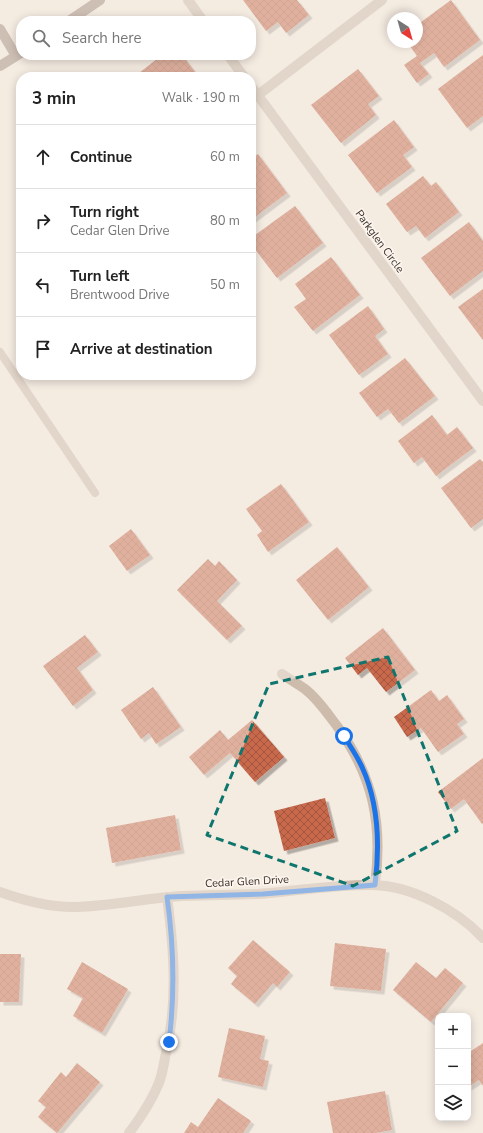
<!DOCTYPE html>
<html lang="en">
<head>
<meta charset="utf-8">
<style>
	body { margin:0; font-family:"Nunito Sans",sans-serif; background:#f2f2f2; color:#222 }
	.controls { position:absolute; right:12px; bottom:12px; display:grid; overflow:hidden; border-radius:8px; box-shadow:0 2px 10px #0003 }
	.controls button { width:36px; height:36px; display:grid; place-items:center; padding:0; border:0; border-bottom:1px solid #e0e0e0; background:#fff; color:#222; font:20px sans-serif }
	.compass { position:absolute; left:387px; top:12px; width:36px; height:36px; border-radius:50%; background:#fff; box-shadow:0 2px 10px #0003; rotate:143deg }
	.stop { position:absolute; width:12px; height:12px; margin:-9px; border:3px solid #1a73e8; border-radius:50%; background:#fff }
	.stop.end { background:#1a73e8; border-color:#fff; box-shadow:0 1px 4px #0008 }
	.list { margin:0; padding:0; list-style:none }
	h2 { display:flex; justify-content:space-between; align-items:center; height:52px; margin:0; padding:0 16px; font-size:17px }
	h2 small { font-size:13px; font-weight:400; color:#767676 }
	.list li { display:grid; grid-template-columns:26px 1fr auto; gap:12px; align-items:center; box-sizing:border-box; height:64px; padding:0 16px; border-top:1px solid #e0e0e0 }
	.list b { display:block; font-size:15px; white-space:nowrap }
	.list p { margin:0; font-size:13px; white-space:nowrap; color:#767676 }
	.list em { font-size:13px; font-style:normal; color:#767676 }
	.icon { flex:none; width:22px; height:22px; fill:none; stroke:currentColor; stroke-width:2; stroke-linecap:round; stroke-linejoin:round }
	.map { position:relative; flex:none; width:483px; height:1133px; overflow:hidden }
	.search { position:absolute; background:#fff; box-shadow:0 2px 10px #0003; left:16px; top:16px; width:240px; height:44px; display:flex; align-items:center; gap:10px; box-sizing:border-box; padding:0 14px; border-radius:16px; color:#767676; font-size:15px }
	.panel { position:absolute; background:#fff; box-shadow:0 2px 10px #0003; left:16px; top:72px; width:240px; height:308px; border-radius:16px }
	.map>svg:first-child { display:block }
	.building { fill:url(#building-cross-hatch); filter:url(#shadow) }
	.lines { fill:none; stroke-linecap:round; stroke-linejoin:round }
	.lane { stroke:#cdbbac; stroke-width:8 }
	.street { stroke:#cdbbac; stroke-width:10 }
	.secondary { stroke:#a18a7d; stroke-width:10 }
	.route { stroke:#1a73e8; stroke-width:5 }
	.marked { fill:none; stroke:#0f766e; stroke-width:3; stroke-dasharray:8 5; stroke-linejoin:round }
	.labels { text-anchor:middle; stroke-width:3.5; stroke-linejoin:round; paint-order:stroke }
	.street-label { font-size:11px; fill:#3b302b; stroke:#fbf5ee }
</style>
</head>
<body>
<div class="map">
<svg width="483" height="1133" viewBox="0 0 483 1133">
	<defs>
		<pattern id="building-cross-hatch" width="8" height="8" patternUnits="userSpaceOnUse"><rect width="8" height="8" fill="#c8694b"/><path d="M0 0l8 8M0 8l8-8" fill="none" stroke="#a4573f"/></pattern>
		<filter id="shadow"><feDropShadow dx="3.5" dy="3.5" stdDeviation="0" flood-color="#0004"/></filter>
	</defs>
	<rect width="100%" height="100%" fill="#f4ebe1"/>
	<path class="building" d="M243,0h54l12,15 -23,18 -8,-11 -12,9z
		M451,0l29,40 -36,27 -10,-14 -14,10 9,11 -12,9 -13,-18 13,-9 -10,-14h10v-17z
		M162,55h20l17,22h-57l-3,-4z
		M483,55v61l-16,12 -29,-39z
		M358,69l21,27 -11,8 8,11 -35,28 -30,-38z
		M394,120l20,27 -11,8 9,12 -35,26 -29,-38z
		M258,154l29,39 -36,27v-61z
		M423,176l8,10 5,-4 23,30 -34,26 -9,-12 -9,6 -21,-28z
		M295,206l28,37 -46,35 -26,-34v-6z
		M469,222l14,19v30l-33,25 -29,-38z
		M331,257l29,38 -47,36 -19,-24 12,-8 -11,-15z
		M483,289v51l-25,-33z
		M368,306l16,23 -9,7 13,18 -29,21 -30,-40z
		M405,358l30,38 -36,27 -11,-14 -11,8 -18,-24z
		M432,415l15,20 10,-8 16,21 -37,28 -14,-19 -8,6 -16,-22z
		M480,459l3,3v57l-12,9 -30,-40z
		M281,484l28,38 -41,30 -11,-17 5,-4 -16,-22z
		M131,529l19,26 -23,16 -18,-25z
		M337,547l32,40 -41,33 -32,-40z
		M208,559l7,7 4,-5 18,19 -20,21 25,25 -15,14 -50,-50z
		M383,628l32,42 -29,22 -19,-24 -9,7 -13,-17z
		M85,635l13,17 -21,16 16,22 -20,16 -30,-40z
		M153,687l28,40 -25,17 -7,-11 -8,6 -20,-29z
		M431,690l8,11 8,-6 17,24 -7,5 7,10 -26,18 -17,-24 -14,9 -13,-20z
		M252,720l32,37 -29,25 -25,-29 -26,22 -15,-18 31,-27 8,10z
		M483,758v65l-1,1 -18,-25 -13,10 -13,-17z
		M325,798l10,40 -51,13 -10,-40z
		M175,815l6,35 -69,13 -6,-35z
		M253,940l37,32 -13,15 -4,-4 -18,21 -24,-20 6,-8 -9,-8z
		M335,943l51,6 -5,42 -51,-5z
		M0,954h21l-2,48h-19z
		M82,962l46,27 -26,44 -29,-17 10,-18 -16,-9z
		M416,962l20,16 9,-10 18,15 -32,39 -38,-32z
		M229,1028l36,8 -5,23 9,2 -6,26 -45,-10z
		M483,1043v43l-4,-6 -11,7v-34z
		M77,1063l23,19 -43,51 -19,-16 8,-10 -8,-6 23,-29 5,5z
		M385,1091l7,39 -16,3h-43l-6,-31z
		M218,1098l33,23 -8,12h-59l7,-11 7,5z"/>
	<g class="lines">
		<path class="lane" d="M0,352l95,141"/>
		<path class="street" d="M188,0l15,21
			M228,55l16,22
			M251,86l232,315
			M258,95l124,-95
			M282,674c7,5 16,10 23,15 13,10 22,24 32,37 36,50 46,97 38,159
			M0,892c25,9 50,16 77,15 35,-1 70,-9 105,-11 30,-2 59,0 88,-3 34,-3 69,-9 103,-8 39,1 84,25 110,53
			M129,1133c12,-16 24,-34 31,-53 3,-9 4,-18 6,-27 12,-52 8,-104 1,-156"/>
		<path class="secondary" d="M69,21l31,-21
			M0,29l16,27
			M0,66l21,-13"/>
	</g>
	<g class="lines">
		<path class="route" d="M169,1042c6,-49 5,-96 -2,-145l96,-3 112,-9c5,-40 4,-81 -13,-118 -5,-11 -12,-21 -18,-31"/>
	</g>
	<path d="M0 0H483V1133H0ZM388,657l69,174 -104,55 -146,-51 62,-151z" fill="#f4ebe1" fill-opacity=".55" fill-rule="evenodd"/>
	<path class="marked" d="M388,657l69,174 -104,55 -146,-51 62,-151z"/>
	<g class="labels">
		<g class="street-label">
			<text transform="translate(380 241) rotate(54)" y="4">Parkglen Circle</text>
			<text transform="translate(247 881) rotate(-3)" y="4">Cedar Glen Drive</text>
		</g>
	</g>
</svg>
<div class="controls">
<button>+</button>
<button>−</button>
<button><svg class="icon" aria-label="layers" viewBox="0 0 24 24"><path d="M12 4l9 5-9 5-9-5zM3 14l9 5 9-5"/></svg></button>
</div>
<svg class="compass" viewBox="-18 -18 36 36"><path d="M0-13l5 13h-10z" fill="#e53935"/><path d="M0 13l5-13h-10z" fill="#767676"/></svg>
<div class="stop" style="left:344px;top:736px"></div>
<div class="stop end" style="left:169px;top:1042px"></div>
<div class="search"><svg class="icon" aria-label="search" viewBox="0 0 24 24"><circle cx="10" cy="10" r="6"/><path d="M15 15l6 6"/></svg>Search here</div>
<section class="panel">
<h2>3 min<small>Walk · 190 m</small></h2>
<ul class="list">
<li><svg class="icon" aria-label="ahead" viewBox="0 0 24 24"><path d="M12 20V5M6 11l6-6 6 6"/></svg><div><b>Continue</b></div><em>60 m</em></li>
<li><svg class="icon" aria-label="right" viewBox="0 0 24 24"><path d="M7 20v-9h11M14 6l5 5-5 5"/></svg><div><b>Turn right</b><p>Cedar Glen Drive</p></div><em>80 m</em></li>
<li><svg class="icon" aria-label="left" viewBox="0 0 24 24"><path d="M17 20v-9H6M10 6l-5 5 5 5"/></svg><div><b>Turn left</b><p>Brentwood Drive</p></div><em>50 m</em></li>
<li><svg class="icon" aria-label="arrive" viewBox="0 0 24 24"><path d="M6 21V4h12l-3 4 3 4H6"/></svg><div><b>Arrive at destination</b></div></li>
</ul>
</section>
</div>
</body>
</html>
